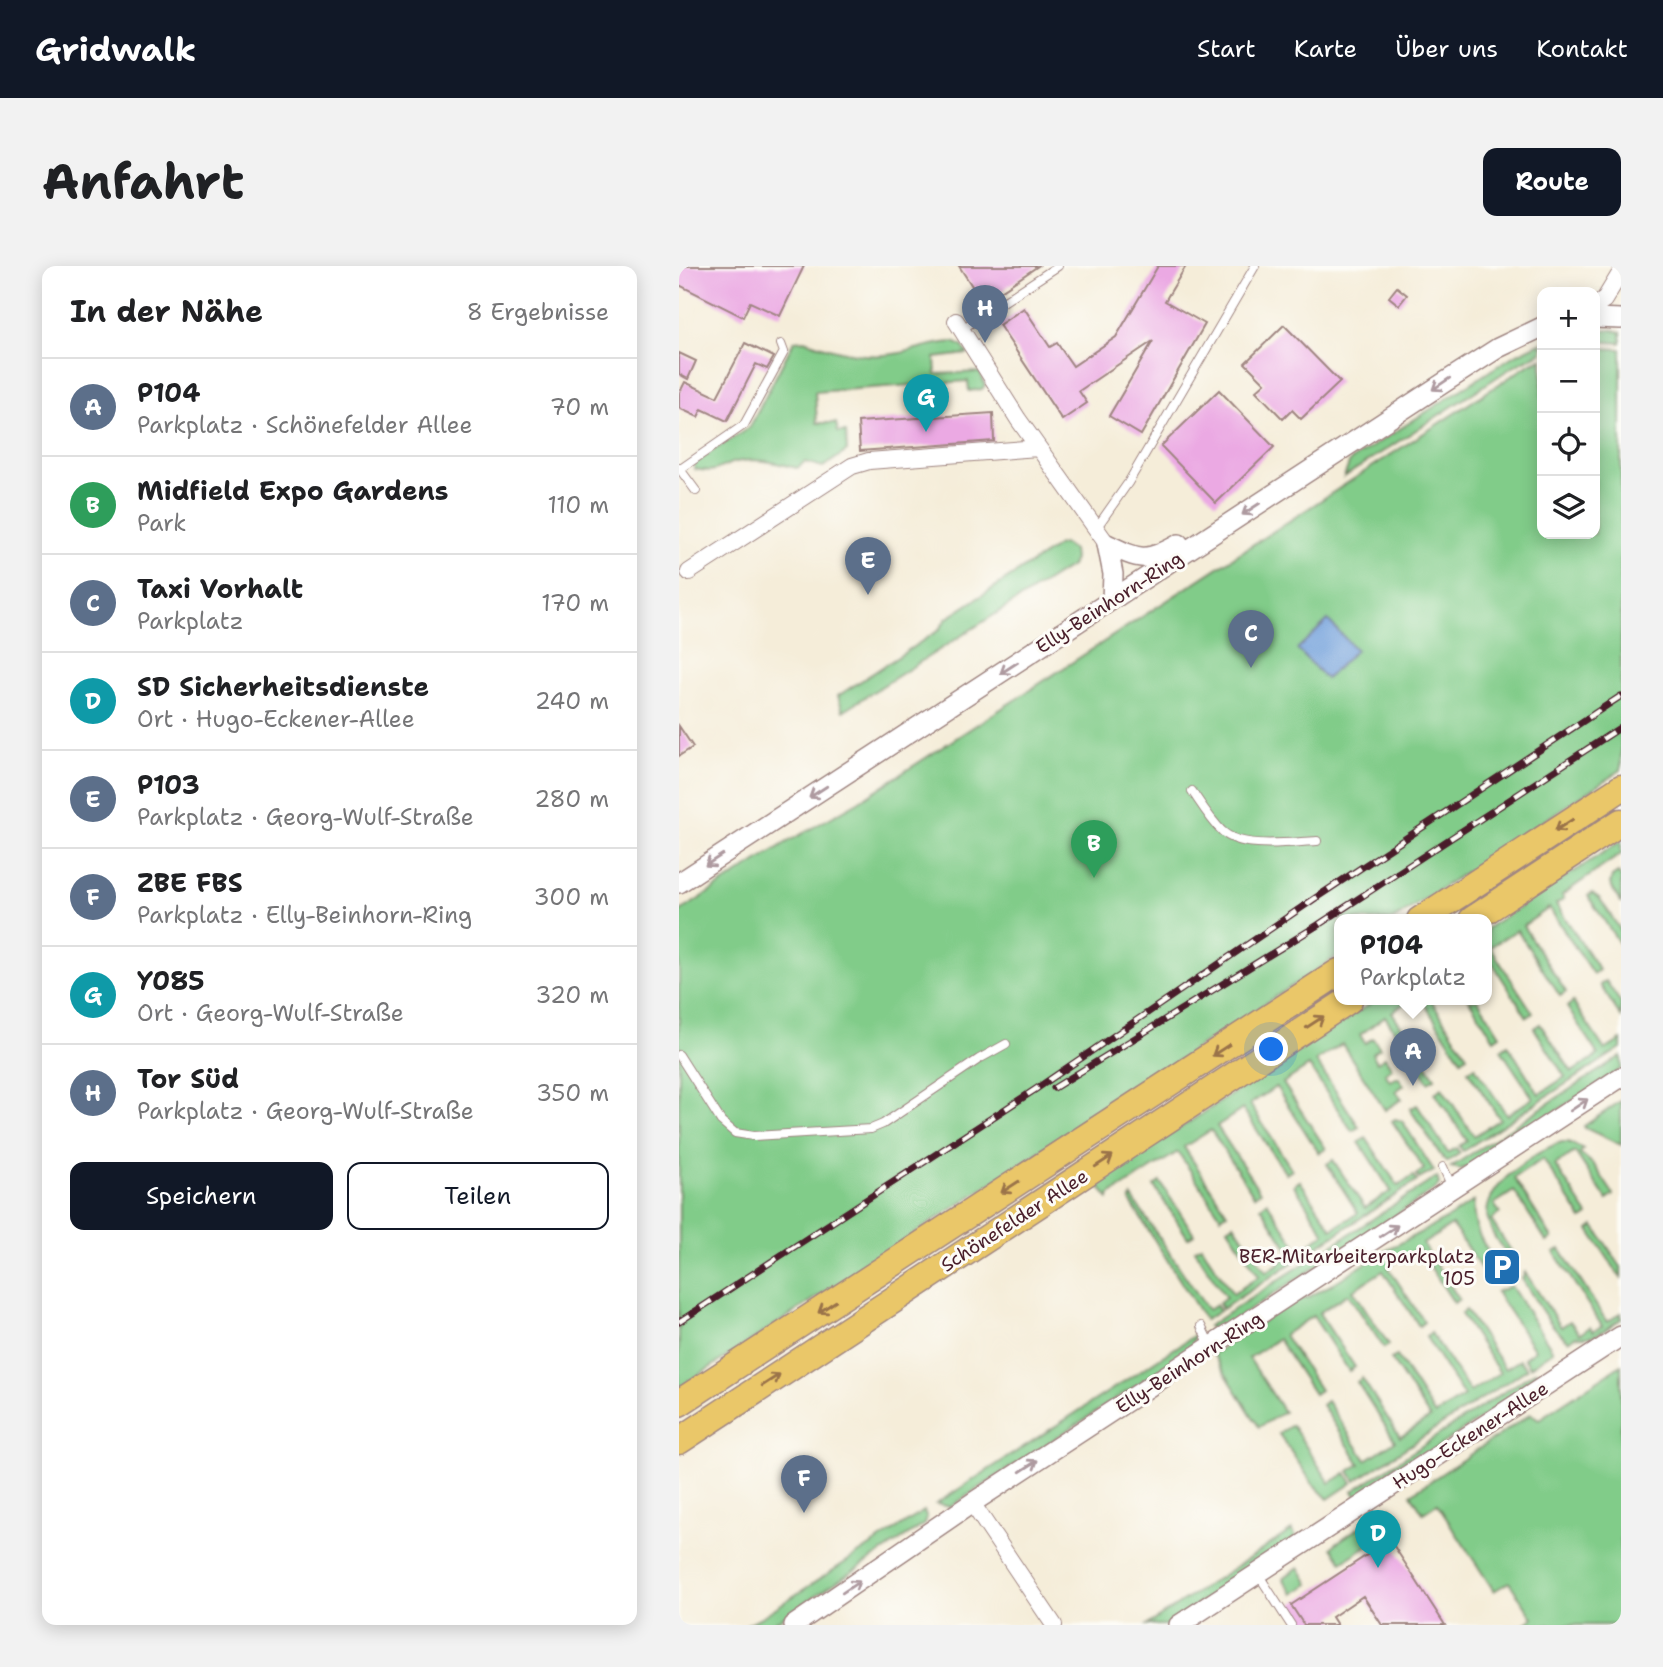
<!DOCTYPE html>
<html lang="de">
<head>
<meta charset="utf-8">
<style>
	body { margin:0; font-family:"Shantell Sans",sans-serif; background:#f2f2f2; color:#202124 }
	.controls { position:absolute; right:21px; top:21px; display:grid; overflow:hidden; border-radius:14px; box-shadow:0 4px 18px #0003 }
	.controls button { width:63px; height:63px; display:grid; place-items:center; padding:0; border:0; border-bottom:2px solid #e0e0e0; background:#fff; color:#202124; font:35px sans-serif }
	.you { position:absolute; left:593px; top:784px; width:24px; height:24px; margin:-18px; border:5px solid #fff; border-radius:50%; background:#1a73e8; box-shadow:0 0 0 10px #1a73e833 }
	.badge { display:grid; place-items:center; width:46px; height:46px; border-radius:50%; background:#111827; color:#fff; font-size:23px; font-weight:700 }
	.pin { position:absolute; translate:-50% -58px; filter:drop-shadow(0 2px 4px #0008) }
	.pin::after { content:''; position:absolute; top:37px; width:24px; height:21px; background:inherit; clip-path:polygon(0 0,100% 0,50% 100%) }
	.popup { position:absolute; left:655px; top:648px; width:158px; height:91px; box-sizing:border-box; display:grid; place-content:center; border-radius:14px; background:#fff; filter:drop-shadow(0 2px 5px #0005); font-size:23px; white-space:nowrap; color:#757577 }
	.popup b { font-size:26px; color:#202124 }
	.popup::after { content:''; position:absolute; left:50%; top:100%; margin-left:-14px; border:14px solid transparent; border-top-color:#fff }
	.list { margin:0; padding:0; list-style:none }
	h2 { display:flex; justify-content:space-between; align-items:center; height:91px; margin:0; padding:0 28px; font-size:30px }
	h2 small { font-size:23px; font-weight:400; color:#757577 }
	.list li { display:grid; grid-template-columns:46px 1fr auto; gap:21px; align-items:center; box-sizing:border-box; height:98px; padding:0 28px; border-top:2px solid #e0e0e0 }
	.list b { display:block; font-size:26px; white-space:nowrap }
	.list p { margin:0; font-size:23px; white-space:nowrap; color:#757577 }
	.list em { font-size:23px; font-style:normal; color:#757577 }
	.actions { display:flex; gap:14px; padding:21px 28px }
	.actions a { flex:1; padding:16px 0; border:2px solid #111827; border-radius:14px; text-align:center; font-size:24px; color:#111827 }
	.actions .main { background:#111827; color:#fff }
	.icon { flex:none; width:38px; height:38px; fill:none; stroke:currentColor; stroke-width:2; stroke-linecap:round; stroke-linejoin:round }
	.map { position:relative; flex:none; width:942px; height:1359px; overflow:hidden; border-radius:14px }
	header { display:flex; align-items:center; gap:42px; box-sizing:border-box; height:98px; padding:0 35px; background:#111827; color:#fff }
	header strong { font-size:33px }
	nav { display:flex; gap:38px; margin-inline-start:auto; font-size:24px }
	.intro { display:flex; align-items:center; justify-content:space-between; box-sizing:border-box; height:168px; padding:0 42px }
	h1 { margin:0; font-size:49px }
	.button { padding:18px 32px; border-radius:14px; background:#111827; color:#fff; font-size:24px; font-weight:700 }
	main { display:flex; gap:42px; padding:0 42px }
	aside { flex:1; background:#fff; border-radius:14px; box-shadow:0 4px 18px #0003 }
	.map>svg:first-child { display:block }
	.green { fill:#81cc89; stroke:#66765a; stroke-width:2 }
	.water { fill:#73a1dc; stroke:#5e6084; stroke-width:2 }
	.building { fill:#eba9e3 }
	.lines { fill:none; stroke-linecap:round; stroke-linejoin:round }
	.service-casing { stroke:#a08682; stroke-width:10 }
	.minor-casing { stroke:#a08682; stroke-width:18 }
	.tertiary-casing { stroke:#a08682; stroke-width:22 }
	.trunk-casing { stroke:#a08682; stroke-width:29 }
	.service { stroke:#fff; stroke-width:8 }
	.minor { stroke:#fff; stroke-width:16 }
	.tertiary { stroke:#fff; stroke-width:19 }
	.trunk { stroke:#eac769; stroke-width:26 }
	.rail-casing { stroke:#4a1f2b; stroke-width:7 }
	.rail { stroke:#fdfcf7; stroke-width:4.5; stroke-dasharray:13; stroke-linecap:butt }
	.oneway { stroke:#ae9aa0 }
	.oneway2 { stroke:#9a734a }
	.labels { text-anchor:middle; stroke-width:6; stroke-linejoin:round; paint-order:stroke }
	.street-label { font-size:19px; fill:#4a1f2b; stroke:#fdfcf7 }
	.poi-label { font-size:19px; fill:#4a1f2b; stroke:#fdfcf7; text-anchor:end }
</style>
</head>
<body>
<header>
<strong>Gridwalk</strong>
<nav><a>Start</a><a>Karte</a><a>Über uns</a><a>Kontakt</a></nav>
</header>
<div class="intro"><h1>Anfahrt</h1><a class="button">Route</a></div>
<main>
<aside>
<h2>In der Nähe<small>8 Ergebnisse</small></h2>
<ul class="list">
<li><span class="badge" style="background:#5c6f8a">A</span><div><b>P104</b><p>Parkplatz · Schönefelder Allee</p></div><em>70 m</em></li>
<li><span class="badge" style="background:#2e9e5b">B</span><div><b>Midfield Expo Gardens</b><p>Park</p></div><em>110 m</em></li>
<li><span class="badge" style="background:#5c6f8a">C</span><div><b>Taxi Vorhalt</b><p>Parkplatz</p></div><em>170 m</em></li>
<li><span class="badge" style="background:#0f9aa8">D</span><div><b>SD Sicherheitsdienste</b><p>Ort · Hugo-Eckener-Allee</p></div><em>240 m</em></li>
<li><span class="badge" style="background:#5c6f8a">E</span><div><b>P103</b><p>Parkplatz · Georg-Wulf-Straße</p></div><em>280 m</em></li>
<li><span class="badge" style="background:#5c6f8a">F</span><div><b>ZBE FBS</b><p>Parkplatz · Elly-Beinhorn-Ring</p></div><em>300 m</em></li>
<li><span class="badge" style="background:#0f9aa8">G</span><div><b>Y085</b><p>Ort · Georg-Wulf-Straße</p></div><em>320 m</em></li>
<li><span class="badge" style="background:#5c6f8a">H</span><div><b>Tor Süd</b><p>Parkplatz · Georg-Wulf-Straße</p></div><em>350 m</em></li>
</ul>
<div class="actions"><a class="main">Speichern</a><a>Teilen</a></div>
</aside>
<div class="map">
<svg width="942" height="1359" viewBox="0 0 942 1359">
	<rect width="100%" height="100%" fill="#fdfcf7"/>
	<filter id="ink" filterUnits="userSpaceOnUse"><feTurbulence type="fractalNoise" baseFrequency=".0143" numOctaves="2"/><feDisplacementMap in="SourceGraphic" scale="14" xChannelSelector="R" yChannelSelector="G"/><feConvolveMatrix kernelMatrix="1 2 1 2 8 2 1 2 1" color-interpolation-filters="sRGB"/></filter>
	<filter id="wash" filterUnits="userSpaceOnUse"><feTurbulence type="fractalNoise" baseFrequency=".00686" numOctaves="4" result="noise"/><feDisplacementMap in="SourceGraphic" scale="28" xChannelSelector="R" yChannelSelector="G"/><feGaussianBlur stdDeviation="1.57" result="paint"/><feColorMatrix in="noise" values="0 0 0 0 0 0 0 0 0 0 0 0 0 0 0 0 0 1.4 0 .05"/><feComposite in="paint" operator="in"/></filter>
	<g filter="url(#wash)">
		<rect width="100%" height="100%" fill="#f5edd9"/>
		<path class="green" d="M934,64l8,2v11l-26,-2v-11z
			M125,74c31,11 63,20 96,13 18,-4 36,-11 54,-11l8,4 6,8 -33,4 1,16 44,-2 5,13 -3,4 -13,2 -1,-10 -153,11 2,31h19l2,9h8l1,19 -24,16 -18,-5 -8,6c-20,-5 -40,-11 -61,-6 -22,5 -14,12 -42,7v-6l56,-36 44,-86z
			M863,76v10l-31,16 -167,109 6,-16 163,-105z
			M916,82l26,1v421l-228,150h-54v35l-660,433v-476l105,-68 74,-42 672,-438 12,-5v175h53z
			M385,278l9,6 1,9 -3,7 -228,145 -5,-15 101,-66 7,-11 113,-74z
			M942,575v13l-59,41 2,4 -8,5 43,66 -6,4 -44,-66 -26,18 43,66 -6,4 -43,-66 -27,17 43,66 -6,4 -40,-62v-27z
			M939,607l3,4v27l-11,-20 2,-7z
			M913,627l8,6 21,32v15l-33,-50z
			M927,715l15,22v14l-21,-32z
			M697,734h33l-17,12 43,66 -7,4 -43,-66 -25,19 5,8 8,-5 7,10 -8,5 5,9 8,-5 7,11 -7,5 5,8 8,-4 6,8 -8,6 6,8 -17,11 -43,-66 -26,17 43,66 -7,4 -43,-65 -26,17 43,66 -7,4 -43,-66 -26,17 42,66 -6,4 -43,-65 -26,17 43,66 -6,4 -43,-66 -27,17 43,66 -6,4 -43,-65 -68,43 -1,4 -13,-16z
			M743,734h9l36,56 -6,4z
			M790,734h9l22,35 -6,4z
			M894,736l32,48 16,-10v8l-158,103 -4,-5 8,-5 -32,-48 7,-5 32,48 26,-17 -32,-48 7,-4 32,48 26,-17 -32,-48 7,-5 31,49 26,-17 -31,-49 6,-4 32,48 26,-17 -31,-48z
			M942,790v13l-149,97 -12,3 -9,-2z
			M942,835v44l-36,-17 -1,-2z
			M738,839l31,48 8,-5 4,5 -13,9 -5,-5 -32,-48z
			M716,853l7,2 32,50 -15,8 -3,-4 8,-6 -32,-48z
			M687,872l32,48 15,-10 4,5 -195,128 -3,-6 7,-5 -31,-48 6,-4 32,48 26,-18 -31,-48 6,-4 32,48 26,-17 -31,-48 6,-5 32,48 26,-16 -31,-49 6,-4 32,48 26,-16 -31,-49 6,-4 32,48 26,-17 -32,-49z
			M883,876h6l15,7 -3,4 14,12 20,30 -7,5 -32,-48 -20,13 33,50 -6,4 -39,-60 -29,19 38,60 -5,4 -33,-51 -20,13 6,9 -9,7 26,40 -4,3c-9,-13 -22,-27 -25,-43 -8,-32 48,-70 74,-78z
			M758,911l2,7 -3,5 -221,143 -7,-6z
			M481,916l34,52 -6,4 -34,-52z
			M453,931l76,113 8,-5 4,6 -15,9 -75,-119z
			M795,935c-3,27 10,44 24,66l-10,12 -36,-54 -29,19 36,55 -5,4 -36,-55 -30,19 36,55 -5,4 -36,-55 -30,19 36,55 -5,3 -36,-54 -29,19 36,54 -6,4 -36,-55 -29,19 36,55 -6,4 -36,-55 -29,19 35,54 -25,15 -46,-73 80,-53 16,-4 20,-11 58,-36 59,-31z
			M915,960l27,41v11l-32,-48z
			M881,983l47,73 14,-9v6c-13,8 -28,23 -45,17l-7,5c-21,-15 -33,-41 -47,-62l3,-7 36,55 9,-6 10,13 10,-7 3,4 9,-5 -48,-74z
			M832,1020l42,65 -23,16 -6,-9 11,-8 -39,-58z
			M787,1044l39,59 15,-9 7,9 -172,112 -6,-10 11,-7 -38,-59 5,-4 39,59 29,-19 -38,-59 5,-4 38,59 30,-19 -39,-59 6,-3 38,59 29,-19 -38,-59 5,-4 39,59 30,-19 -39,-59z
			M516,1069l-3,10 -6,8 -236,154 -14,-3z
			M942,1099v260h-97l9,-7 -24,-36 -15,9 -57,-87 -14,9 -12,-19 120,-80 8,5z
			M857,1105l5,8 -183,120 -5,-8z
			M613,1159l38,58 16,-10 6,10 -24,16 -15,-15 -34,-50z
			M712,1241l12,18 -13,8 -12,-18z
			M245,1245l3,7 -2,6 -139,91 -16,10h-24l17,-9z
			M695,1251l11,17 -43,28 -10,-14 3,-4z
			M613,1264l4,7 -3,5 -127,83h-19z
			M620,1301l10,17 -16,10 -10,-16z"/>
		<path class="water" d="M649,354l28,30 -30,29 -29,-30z"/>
		<g id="blocks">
			<path class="building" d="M0,0h125l-24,50 -30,-14 -7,15 -64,-32z
				M280,0h79l-55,37z
				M479,0h28l-21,35 40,23 -64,111 -32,-19 44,-75 -74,50 8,12 -25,17 -63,-95 25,-17 26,39 7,-4 16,23 43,-29z
				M718,21l10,8 -8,10 -10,-8z
				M605,59l56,57 -39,37 -9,-9 -9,9 -27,-28 9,-8 -20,-20z
				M66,77l29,14 -7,12 -11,-5 -29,57 -25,-12 -4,8 -19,-9v-14l6,-12 32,15z
				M0,87l17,8 -8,18 -9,-5z
				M540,124l55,57 -58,56 -55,-57z
				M314,147l1,28 -134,10 -2,-29z
				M0,460l14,21 -14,9z
				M711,1274l55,85h-63l-19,-29 -31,21 5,8h-33l-13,-20z"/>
		</g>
	</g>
	<g filter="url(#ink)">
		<use href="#blocks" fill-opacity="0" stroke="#a08682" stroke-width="2"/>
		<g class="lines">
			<defs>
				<path id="service" d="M283,63l96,-63
					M0,202l17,23
					M0,204l65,-45 40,-73 -3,-8
					M416,264l33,-47 127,-217
					M513,525c9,13 18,28 30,40 20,19 69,11 95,10
					M0,789l42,66 14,12 19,3 117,-7 12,-5 96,-65 27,-15
					M764,901l9,20
					M522,1060l10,21
					M579,1308l33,51"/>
				<path id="minor" d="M916,40l9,-6 17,-28
					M277,55l62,98 89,125
					M10,306l163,-106 17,-5 169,-13
					M293,1237l82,122"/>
				<path id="tertiary" d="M916,52l26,1
					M428,278c33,16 38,19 72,0
					M428,278l6,30 -1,26
					M0,617l766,-501 53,-34 44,-21
					M115,1359l178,-122 649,-426
					M500,1359l442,-289"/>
				<path id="trunk" d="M741,654l201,-132
					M793,654l149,-98
					M0,1137l660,-431
					M0,1175l670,-441"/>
			</defs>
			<use href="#service" class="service-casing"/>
			<use href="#minor" class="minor-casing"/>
			<use href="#tertiary" class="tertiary-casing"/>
			<use href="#trunk" class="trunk-casing"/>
			<use href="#service" class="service"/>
			<use href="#minor" class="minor"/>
			<use href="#tertiary" class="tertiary"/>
			<use href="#trunk" class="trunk"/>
			<defs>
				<path id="rail" d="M375,822l264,-163 303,-198
					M0,1056l357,-233 278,-190 307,-203"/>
			</defs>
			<use href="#rail" class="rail-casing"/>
			<use href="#rail" class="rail"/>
		</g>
		<defs><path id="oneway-shaft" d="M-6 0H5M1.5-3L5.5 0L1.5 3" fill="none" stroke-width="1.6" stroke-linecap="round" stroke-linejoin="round" transform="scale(1.75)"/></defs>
		<g class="oneway">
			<use href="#oneway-shaft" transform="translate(762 118) rotate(146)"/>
			<use href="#oneway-shaft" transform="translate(572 243) rotate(147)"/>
			<use href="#oneway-shaft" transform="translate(330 402) rotate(147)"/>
			<use href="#oneway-shaft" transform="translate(139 526) rotate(147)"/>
			<use href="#oneway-shaft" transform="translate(35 594) rotate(147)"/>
			<use href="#oneway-shaft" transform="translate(900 839) rotate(-34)"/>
			<use href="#oneway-shaft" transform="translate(710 965) rotate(-33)"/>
			<use href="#oneway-shaft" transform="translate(350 1200) rotate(-33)"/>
			<use href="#oneway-shaft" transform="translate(172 1321) rotate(-34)"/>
		</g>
		<g class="oneway2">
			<use href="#oneway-shaft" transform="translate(885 559) rotate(147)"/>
			<use href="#oneway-shaft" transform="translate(636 756) rotate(-33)"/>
			<use href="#oneway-shaft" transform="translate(542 784) rotate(147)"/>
			<use href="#oneway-shaft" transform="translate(425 895) rotate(-33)"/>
			<use href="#oneway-shaft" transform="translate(331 921) rotate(147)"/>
			<use href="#oneway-shaft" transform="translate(148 1041) rotate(147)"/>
			<use href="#oneway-shaft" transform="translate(92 1114) rotate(-33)"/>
		</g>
	</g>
	<defs>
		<symbol id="parking-square" viewBox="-11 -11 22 22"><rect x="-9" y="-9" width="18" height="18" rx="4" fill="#1f6fb2" stroke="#fdfcf7"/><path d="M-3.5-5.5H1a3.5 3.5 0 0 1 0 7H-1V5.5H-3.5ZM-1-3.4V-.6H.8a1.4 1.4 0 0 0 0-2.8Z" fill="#fff"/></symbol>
	</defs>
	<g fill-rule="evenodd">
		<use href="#parking-square" x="801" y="979" width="44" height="44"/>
	</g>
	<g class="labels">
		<g class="street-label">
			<text transform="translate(430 336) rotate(-33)" y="7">Elly-Beinhorn-Ring</text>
			<text transform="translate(335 954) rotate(-33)" y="7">Schönefelder Allee</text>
			<text transform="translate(510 1096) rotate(-33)" y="7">Elly-Beinhorn-Ring</text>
			<text transform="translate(791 1169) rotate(-33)" y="7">Hugo-Eckener-Allee</text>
		</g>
		<g class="poi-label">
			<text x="796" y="997">BER-Mitarbeiterparkplatz<tspan x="796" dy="22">105</tspan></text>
		</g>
	</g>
</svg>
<div class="controls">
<button>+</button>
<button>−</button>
<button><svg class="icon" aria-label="locate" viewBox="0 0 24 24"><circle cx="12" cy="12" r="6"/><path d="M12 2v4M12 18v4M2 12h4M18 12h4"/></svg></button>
<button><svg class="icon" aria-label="layers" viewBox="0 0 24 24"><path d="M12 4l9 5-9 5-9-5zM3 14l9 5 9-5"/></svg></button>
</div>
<div class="you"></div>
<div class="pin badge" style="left:734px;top:820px;background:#5c6f8a">A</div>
<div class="popup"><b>P104</b>Parkplatz</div>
<div class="pin badge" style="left:415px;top:612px;background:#2e9e5b">B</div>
<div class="pin badge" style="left:572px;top:402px;background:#5c6f8a">C</div>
<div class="pin badge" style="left:699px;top:1302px;background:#0f9aa8">D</div>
<div class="pin badge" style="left:189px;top:329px;background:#5c6f8a">E</div>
<div class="pin badge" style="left:125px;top:1247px;background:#5c6f8a">F</div>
<div class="pin badge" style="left:247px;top:166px;background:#0f9aa8">G</div>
<div class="pin badge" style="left:306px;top:77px;background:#5c6f8a">H</div>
</div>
</main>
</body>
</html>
